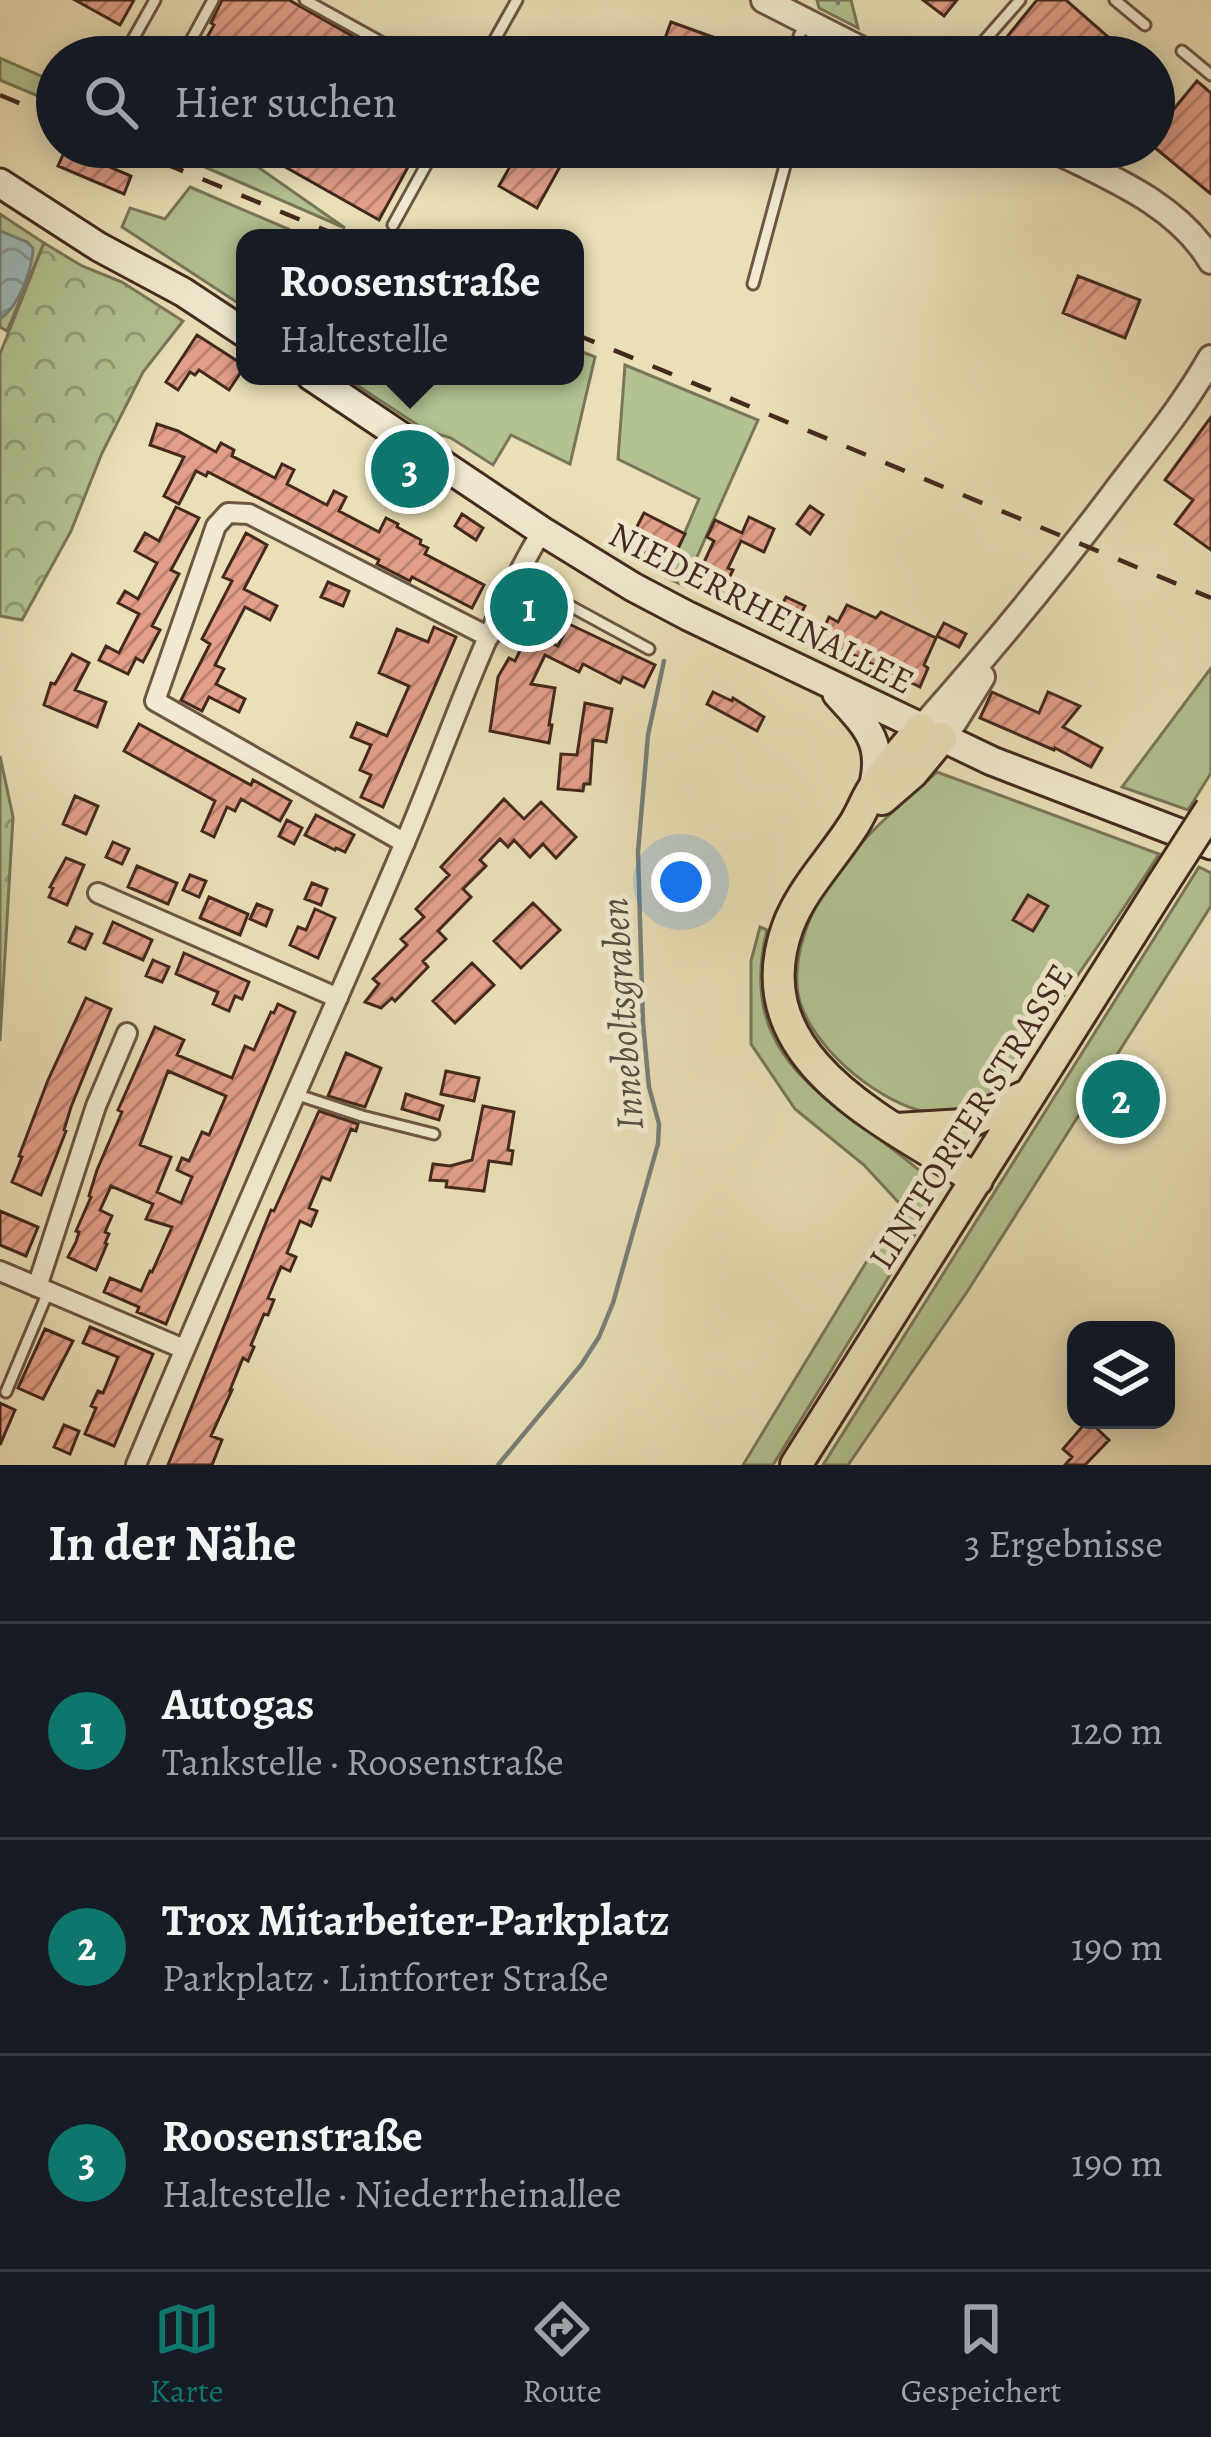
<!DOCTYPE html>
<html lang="de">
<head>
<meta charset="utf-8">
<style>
	body { margin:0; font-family:Alegreya,serif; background:#20242c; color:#f1f3f6 }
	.controls { position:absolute; right:36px; bottom:36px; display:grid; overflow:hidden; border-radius:24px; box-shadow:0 6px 30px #0003 }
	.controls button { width:108px; height:108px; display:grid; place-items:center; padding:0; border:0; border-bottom:3px solid #363941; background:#171b24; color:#f1f3f6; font:60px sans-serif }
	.you { position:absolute; left:681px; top:882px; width:42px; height:42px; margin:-30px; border:9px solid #fff; border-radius:50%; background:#1a73e8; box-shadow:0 0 0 18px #1a73e833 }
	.badge { display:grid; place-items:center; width:78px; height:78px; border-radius:50%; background:#0f766e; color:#fff; font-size:39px; font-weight:700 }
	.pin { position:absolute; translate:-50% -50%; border:6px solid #fff; box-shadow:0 3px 12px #0006 }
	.popup { position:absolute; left:236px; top:229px; width:348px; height:156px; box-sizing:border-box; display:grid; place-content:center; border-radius:24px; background:#171b24; filter:drop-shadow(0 3px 9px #0005); font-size:39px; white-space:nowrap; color:#9ea1a6 }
	.popup b { font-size:45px; color:#f1f3f6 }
	.popup::after { content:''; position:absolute; left:50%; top:100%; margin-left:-24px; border:24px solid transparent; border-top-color:#171b24 }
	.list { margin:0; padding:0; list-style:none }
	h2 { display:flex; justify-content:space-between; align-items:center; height:156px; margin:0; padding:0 48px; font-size:51px }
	h2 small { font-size:39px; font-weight:400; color:#9ea1a6 }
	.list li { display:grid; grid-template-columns:78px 1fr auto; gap:36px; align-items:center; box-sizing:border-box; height:216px; padding:0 48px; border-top:3px solid #363941 }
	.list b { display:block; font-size:45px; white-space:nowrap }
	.list p { margin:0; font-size:39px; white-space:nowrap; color:#9ea1a6 }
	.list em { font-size:39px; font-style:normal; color:#9ea1a6 }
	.icon { flex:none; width:66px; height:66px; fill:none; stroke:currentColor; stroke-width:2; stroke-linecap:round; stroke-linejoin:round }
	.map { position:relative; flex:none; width:1211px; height:1465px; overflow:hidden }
	.search { position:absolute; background:#171b24; box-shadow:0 6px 30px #0003; left:36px; right:36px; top:36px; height:132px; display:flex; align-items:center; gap:30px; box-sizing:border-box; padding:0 42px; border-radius:66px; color:#9ea1a6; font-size:45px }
	.sheet { height:804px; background:#171b24 }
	nav { display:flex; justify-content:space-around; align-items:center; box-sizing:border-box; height:168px; border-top:3px solid #363941; background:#171b24; font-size:33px; color:#9ea1a6 }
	nav a { display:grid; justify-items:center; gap:6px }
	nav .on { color:#0f766e }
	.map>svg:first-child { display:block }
	.green { fill:#b2c291; stroke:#7a7658; stroke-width:3 }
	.forest { fill:url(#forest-crowns); stroke:#7a7658; stroke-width:3 }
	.water { fill:url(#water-waves); stroke:#78807a; stroke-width:3 }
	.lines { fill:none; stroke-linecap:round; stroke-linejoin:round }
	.stream { stroke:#78807a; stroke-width:4.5 }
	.building { fill:url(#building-hatch); stroke:#43291e; stroke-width:3; fill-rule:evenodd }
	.service-casing { stroke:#6d5644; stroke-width:15 }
	.minor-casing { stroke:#6d5644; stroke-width:24 }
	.tertiary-casing { stroke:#6d5644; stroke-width:30 }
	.secondary-casing { stroke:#43291e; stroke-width:33 }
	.primary-casing { stroke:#43291e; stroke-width:36 }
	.service { stroke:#f1ead0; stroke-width:9 }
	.minor { stroke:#f1ead0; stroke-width:18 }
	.tertiary { stroke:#f1ead0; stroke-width:24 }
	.secondary { stroke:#f1ead0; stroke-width:27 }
	.primary { stroke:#eadfb6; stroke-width:30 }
	.rail { stroke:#43291e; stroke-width:4.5; stroke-dasharray:21 21; stroke-linecap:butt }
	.primary-bridge-casing { stroke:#43291e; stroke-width:36; stroke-linecap:butt }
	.primary-bridge { stroke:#eadfb6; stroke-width:30 }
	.labels { text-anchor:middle; stroke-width:10; stroke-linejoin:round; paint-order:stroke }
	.street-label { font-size:36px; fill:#43291e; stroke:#f1ead0 }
	.water-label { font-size:39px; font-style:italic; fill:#594d44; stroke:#f1ead0 }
</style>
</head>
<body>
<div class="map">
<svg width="1211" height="1465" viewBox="0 0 1211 1465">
	<defs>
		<pattern id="forest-crowns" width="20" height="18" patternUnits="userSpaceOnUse" patternTransform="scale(3)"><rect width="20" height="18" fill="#b2c291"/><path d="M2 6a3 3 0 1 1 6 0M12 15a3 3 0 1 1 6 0" fill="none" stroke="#929e76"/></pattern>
		<pattern id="water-waves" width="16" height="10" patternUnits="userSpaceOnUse" patternTransform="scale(3)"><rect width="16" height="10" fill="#9bbab7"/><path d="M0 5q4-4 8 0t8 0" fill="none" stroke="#809794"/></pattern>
		<pattern id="building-hatch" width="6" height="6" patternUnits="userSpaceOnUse" patternTransform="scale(3)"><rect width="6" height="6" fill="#e39f89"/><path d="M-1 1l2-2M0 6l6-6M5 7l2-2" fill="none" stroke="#ba826f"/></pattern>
	</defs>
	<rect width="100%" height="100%" fill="#eadfb6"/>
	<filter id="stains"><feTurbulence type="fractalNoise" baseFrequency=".00167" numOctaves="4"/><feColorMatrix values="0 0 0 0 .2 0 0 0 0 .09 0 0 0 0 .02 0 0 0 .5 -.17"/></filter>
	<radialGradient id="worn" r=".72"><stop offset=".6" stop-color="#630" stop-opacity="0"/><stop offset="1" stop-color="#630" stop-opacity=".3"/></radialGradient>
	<path class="green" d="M817,0h34l7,28 -39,-20z
		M0,58l57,25v21l-57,-24z
		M159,147h51l48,20 87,61z
		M190,187l98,42 -6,9h-37v55l-7,10 -116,-76 8,-19 35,11z
		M0,214l44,29 -37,88 -7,-4z
		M575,349l20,8 -25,107 -59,-29 -18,30 -42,-27 -26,-8 -82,-54h232z
		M625,365l133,55 -74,166 -18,-9 33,-78 -81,-40z
		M1211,668v105l-23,37 -66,-23z
		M937,772l222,82c-36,57 -75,112 -113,167 -14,20 -38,61 -55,74 -11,7 -49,21 -61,18 -49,-9 -112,-60 -129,-108 -7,-18 -4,-45 1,-63 19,-71 82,-123 135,-170z
		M1199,867l12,6v33l-244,386 -119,173h-25z
		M760,927l7,3c-34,139 77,173 160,247 8,16 4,25 -2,41l-152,247h-30l158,-260 -37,-40 -69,-56 -44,-65v-83z"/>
	<path class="forest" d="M44,243l38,23 40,16 61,39 -40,51 -41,81 -31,78 -49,89 -22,-4v-262z
		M0,756l13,61 -13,224z"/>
	<path class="water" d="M0,231l27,11 6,6c-1,23 -14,58 -33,71z"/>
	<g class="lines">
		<path class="stream" d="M837,0l1,3
			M498,1465l83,-100 18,-28 14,-34 45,-159 1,-20 -10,-37 -6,-64 -5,-171 10,-117 16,-74"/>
	</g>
	<path class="building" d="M75,0h59l-14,25z
		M222,0h67l100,57h-193l18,-32 -3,-2z
		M923,0h34l-13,16z
		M1037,0h29l65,57h-100l-25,-19z
		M671,22l50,18 -7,17h-56z
		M1197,81l14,12v101l-57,-47v-14z
		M250,147h169l-40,73z
		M521,147h28l14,7 -4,7 3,2 -25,45 -38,-22z
		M66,148l65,28 -7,18 -66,-28z
		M1078,276l62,24 -15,38 -62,-25z
		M197,335l48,31 -16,24 -30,-20 -4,5 -5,-3 -12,18 -12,-8z
		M1211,417v133l-36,-26 18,-24 -28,-20z
		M157,424l21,7 38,21 5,-9 13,7 -2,6 43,22 7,-14 12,6 -7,14 40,21 7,-14 12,6 -7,14 40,21 7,-14 12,6 -1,3 24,13 -1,4 8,4 -3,6 59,31 -12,23 -60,-31 -2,4 -33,-17 2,-4 -171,-88 -2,4 -10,-5 -17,33 -15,-8 20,-39 -34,-12z
		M810,506l13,9 -13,19 -13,-10z
		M176,507l23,11 -28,52 8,4 -27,52 8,4 -17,32 -7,-4 -8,16 -29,-14 7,-14 13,7 20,-39 -21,-11 7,-12 13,8 19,-36 -22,-12 10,-18 14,8z
		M644,513l41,21 -15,31 -42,-21z
		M462,514l21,14 -7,12 -21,-14z
		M749,517l25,12 -10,23 -23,-11 -13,27 5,2 -11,22 -26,-13 18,-38 -7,-4 8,-17 27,13z
		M246,533l21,12 -23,44 33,17 -7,14 -25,-13 -30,58 9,4 -8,15 29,15 -6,13 -30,-15 -7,14 -21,-11 29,-56 -8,-5 30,-58 -9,-4z
		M328,582l21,9 -6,15 -22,-9z
		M786,597l19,9 -11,21 -19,-9z
		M847,605l29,13 5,-6 55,26 -12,27 4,3 -8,19 -101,-49 10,-21 9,5z
		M944,623l22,11 -7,13 -22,-11z
		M569,624l86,41 -11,22 -21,-10 -3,6 -37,-19 -4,8 -34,-17 -14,29 24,4 -6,37h3l-3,18 -59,-12 8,-54 11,-19 6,3 14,-29 29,14z
		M434,627l22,10 -73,170 -22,-10 10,-22 -11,-5 11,-25 -20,-8 6,-14 30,13 22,-50 -30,-13 12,-29 6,-15 31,13z
		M72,654l17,9 -14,27 31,12 -9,25 -53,-22 7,-22 4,1z
		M713,692l19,9 1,-3 31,19 -7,14 -50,-27z
		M992,692l47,21 9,-21 32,14 -17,21 39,21 -11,19 -36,-19 -1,2 -74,-32z
		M585,703l27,6 -6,33 -13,-2 -3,44h-6l-1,7 -25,-2 3,-35 16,1z
		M139,724l112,61 2,-5 38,21 -11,20 -39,-22 -6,12 -8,-4 -13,30 -12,-6 13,-30 -91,-50z
		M75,796l23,10 -12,28 -23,-10z
		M504,799l20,20 17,-17 35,35 -20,21 -13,-14 -13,13 -16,-17 -6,7 -8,-8 -20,21 6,6 -23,23 8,8 -33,34 8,8 -23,22 5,6 -33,34 -3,-3 -11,10 -16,-6 14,-18 -6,-5 34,-34 -6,-6 23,-22 -8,-8 33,-34 -8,-8z
		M316,815l38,20 -9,17 -9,-4 -1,2 -30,-15z
		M287,820l15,8 -8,16 -15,-8z
		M113,842l16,7 -7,15 -16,-7z
		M66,858l18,7 -17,40 -18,-8 4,-9 -3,-1z
		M137,866l40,17 -9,21 -40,-17z
		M190,875l16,6 -7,16 -16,-7z
		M312,883l15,6 -6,16 -16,-6z
		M1028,895l20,11 -15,25 -20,-11z
		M209,897l39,17 -8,21 -40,-17z
		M533,903l27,27 -39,38 -27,-27z
		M257,904l15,6 -6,16 -16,-7z
		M315,909l20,9 -17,40 -28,-13 8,-18 8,3z
		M113,922l39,18 -9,20 -39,-17z
		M76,927l16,7 -7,15 -16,-7z
		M184,953l65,29 -7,17 -7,-3 -6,15 -16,-7 5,-12 -42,-18z
		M153,960l16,7 -7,15 -16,-6z
		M472,963l22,22 -39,38 -22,-22z
		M86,998l25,11 -40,98 -7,23 2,1 -25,64 -29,-13 10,-25 -3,-1 29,-76z
		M278,1004l17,8 -129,312 -29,-12 2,-5 -35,-15 6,-14 31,13 9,-20 2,1 20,-45 -26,-8 7,-15 -42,-18 -11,24 12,6 -7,16 4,2 -4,9 2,1 -11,26 -28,-13 8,-15 3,-10 -3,-1 15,-34 -2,-1 8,-26 25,-58 -4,-2 37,-83 29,13 -7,15 55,23 13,-32 9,4 17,-38 3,1zM168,1071l58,25 -17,39 -7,-3 -13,29 -7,-3 -5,12 15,7 -11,26 -24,-11 14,-35 -31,-12z
		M346,1053l35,15 -16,39 -37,-11z
		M446,1071l33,7 -5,23 -33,-7z
		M406,1094l37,12 -4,14 -37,-11z
		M483,1106l31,6 -6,38 5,1 -2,13 -22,-3 -5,30 -38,-4 1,-6 -17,-1 3,-16 17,2 22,-6z
		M319,1111l39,13 -2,7 -5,-2 -21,51 -8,-3 -13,31 8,3 -6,15 -11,-5 -13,32 9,4 -6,14 -9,-4 -13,31 6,2 -6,15 -4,-1 -13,31 3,2 -6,14 -5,-3 -13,32h2l-21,46 11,4 -10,25h-44l103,-255 3,1z
		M0,1211l38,16 -12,29 -26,-11z
		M90,1327l63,27 -39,92 -29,-12 11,-26 -5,-2 7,-15 5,2 15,-36 -35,-14z
		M45,1329l28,12 -30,58 -25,-11z
		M0,1403l15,7 -15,35z
		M1088,1420l21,20 -24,25h-20l7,-8 -9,-8z
		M64,1425l15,6 -9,23 -16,-7z"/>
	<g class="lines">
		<defs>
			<path id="service" d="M305,0l103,57
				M1115,0l30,25
				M981,45l16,12
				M1182,51l29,24
				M123,57l32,-57
				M182,57l31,-57
				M485,57l32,-57
				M799,57v-21l7,-14
				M970,57l50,-57
				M393,225l43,-78
				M753,284l37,-137
				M517,577l132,72
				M295,1094l67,22 72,18
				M6,1392l42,-100"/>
			<path id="minor" d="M405,843l-250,-142 61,-175 12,-13 21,1 240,123
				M98,893l240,105
				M0,1271l184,78
				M37,1287l59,-181 31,-73
				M136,1465c86,-208 179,-412 267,-618 45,-105 80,-218 139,-316"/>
			<path id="tertiary" d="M764,0l112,57
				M1048,147c58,29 129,56 163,114
				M921,729c70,-79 136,-159 199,-243 32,-42 65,-82 91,-128
				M941,738l13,-16 28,-45"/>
			<path id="secondary" d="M0,183l99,64 84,45 62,41
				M311,376l231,155 91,56 55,29 304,145 219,84
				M837,694c29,32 48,48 36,94"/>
			<path id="primary" d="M921,729c-16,18 -32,37 -46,57 -9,12 -13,27 -22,40 -21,33 -51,63 -65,100 -48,132 98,196 189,254
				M882,799l30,-26 29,-35
				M897,1129l66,-4 65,-30
				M796,1465l366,-580"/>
		</defs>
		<use href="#service" class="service-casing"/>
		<use href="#minor" class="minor-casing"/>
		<use href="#tertiary" class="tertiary-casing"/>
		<use href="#secondary" class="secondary-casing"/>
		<use href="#primary" class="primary-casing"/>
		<use href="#service" class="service"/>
		<use href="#minor" class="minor"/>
		<use href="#tertiary" class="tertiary"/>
		<use href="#secondary" class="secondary"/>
		<use href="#primary" class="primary"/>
		<path class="rail" d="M0,95l57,24
			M125,147l219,91
			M575,334l636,264"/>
		<defs>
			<path id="primary-bridge" d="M1162,885l49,-76"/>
		</defs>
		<use href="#primary-bridge" class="primary-bridge-casing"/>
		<use href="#primary-bridge" class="primary-bridge"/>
	</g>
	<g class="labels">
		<g class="street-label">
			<text transform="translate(762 607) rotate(27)" y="13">NIEDERRHEINALLEE</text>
			<text transform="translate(970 1116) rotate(-58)" y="13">LINTFORTER STRASSE</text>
		</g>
		<g class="water-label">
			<text transform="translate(621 1014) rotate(-94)" y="14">Inneboltsgraben</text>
		</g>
	</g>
	<rect width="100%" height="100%" filter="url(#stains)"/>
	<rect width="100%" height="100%" fill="url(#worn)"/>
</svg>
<div class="controls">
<button><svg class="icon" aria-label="layers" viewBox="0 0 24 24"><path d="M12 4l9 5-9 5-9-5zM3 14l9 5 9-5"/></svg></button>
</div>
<div class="you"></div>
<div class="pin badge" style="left:529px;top:607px">1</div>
<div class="pin badge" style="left:1121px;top:1099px">2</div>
<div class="pin badge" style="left:410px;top:469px">3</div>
<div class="popup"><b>Roosenstraße</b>Haltestelle</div>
<div class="search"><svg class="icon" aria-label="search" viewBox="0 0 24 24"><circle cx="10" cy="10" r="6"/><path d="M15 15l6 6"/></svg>Hier suchen</div>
</div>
<section class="sheet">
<h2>In der Nähe<small>3 Ergebnisse</small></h2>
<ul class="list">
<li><span class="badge">1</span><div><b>Autogas</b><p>Tankstelle · Roosenstraße</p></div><em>120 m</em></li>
<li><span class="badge">2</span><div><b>Trox Mitarbeiter-Parkplatz</b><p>Parkplatz · Lintforter Straße</p></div><em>190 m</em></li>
<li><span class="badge">3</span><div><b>Roosenstraße</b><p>Haltestelle · Niederrheinallee</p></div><em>190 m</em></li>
</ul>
</section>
<nav>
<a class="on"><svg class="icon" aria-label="map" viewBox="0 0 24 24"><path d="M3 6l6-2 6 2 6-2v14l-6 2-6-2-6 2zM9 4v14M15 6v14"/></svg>Karte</a>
<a><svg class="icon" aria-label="directions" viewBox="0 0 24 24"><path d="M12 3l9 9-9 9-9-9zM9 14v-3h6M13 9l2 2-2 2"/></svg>Route</a>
<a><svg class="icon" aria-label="saved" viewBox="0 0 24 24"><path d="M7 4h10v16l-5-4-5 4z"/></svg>Gespeichert</a>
</nav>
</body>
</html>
